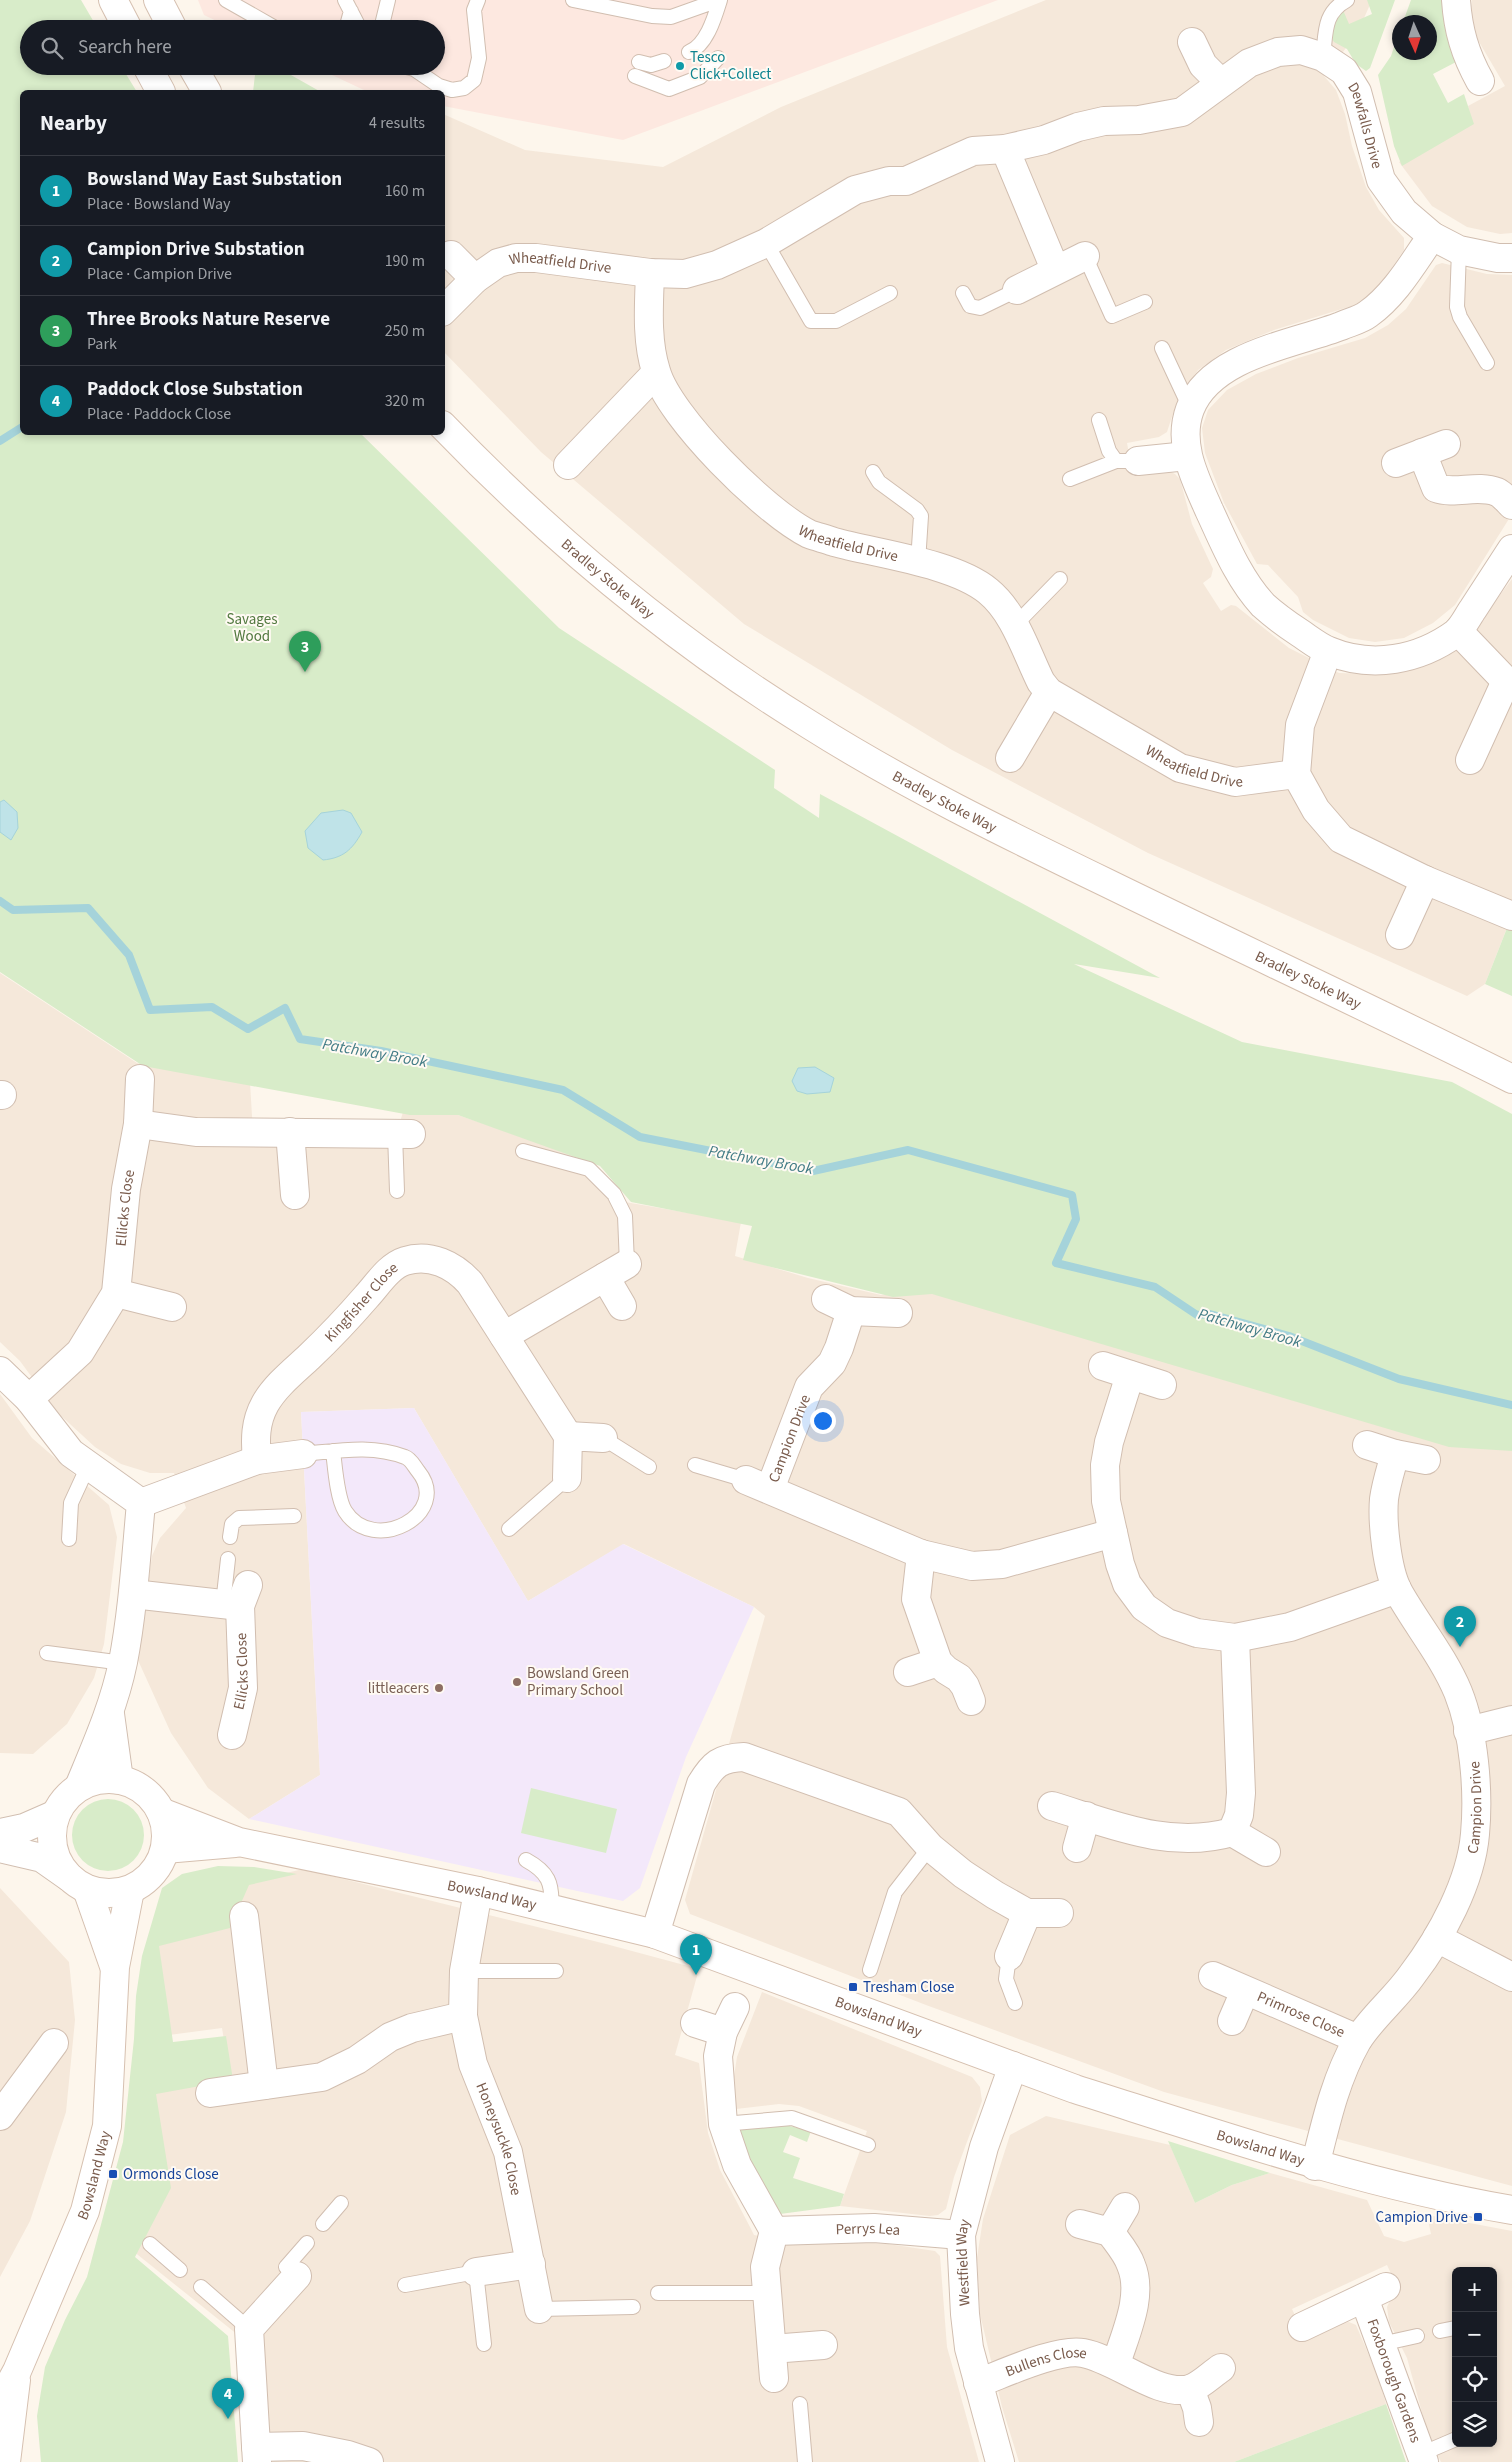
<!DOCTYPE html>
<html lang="en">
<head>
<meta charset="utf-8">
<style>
	body { margin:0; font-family:"Source Sans 3",sans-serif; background:#242831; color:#f1f3f6 }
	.controls { position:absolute; right:15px; bottom:15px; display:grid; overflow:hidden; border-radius:8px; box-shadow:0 2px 8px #0003 }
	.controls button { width:45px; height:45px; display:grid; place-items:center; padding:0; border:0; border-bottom:1px solid #363941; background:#171b24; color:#f1f3f6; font:25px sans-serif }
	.compass { position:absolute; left:1392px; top:15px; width:45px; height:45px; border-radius:50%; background:#171b24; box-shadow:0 2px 8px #0003; rotate:177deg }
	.you { position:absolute; left:822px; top:1420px; width:18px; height:18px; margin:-12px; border:4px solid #fff; border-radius:50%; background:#1a73e8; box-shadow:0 0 0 8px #1a73e833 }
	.badge { display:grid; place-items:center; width:32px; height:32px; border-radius:50%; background:#db2777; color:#fff; font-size:16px; font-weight:700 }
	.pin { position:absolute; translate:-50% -41px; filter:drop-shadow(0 1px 2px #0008) }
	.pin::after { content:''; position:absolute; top:26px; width:18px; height:15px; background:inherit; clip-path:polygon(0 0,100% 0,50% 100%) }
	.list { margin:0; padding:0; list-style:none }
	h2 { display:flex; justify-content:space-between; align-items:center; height:65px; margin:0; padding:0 20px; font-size:21px }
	h2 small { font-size:16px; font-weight:400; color:#9ea1a6 }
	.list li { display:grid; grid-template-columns:32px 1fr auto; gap:15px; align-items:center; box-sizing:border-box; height:70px; padding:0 20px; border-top:1px solid #363941 }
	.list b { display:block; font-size:19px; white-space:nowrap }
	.list p { margin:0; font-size:16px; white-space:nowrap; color:#9ea1a6 }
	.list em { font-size:16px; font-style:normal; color:#9ea1a6 }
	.icon { flex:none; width:28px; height:28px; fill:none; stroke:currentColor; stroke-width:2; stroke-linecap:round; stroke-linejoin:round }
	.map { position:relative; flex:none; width:1512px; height:2462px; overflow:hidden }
	.search { position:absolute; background:#171b24; box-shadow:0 2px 8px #0003; left:20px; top:20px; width:425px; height:55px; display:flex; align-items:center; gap:12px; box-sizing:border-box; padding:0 18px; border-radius:28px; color:#9ea1a6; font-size:19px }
	.panel { position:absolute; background:#171b24; box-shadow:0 2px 8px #0003; left:20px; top:90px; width:425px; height:345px; border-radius:8px }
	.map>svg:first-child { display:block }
	.residential { fill:#f5e8da; fill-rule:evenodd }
	.commercial { fill:#fde8e0 }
	.education { fill:#f3e8fa }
	.green { fill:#d8ecc9 }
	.water { fill:#bfe3e8; stroke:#a5d3da }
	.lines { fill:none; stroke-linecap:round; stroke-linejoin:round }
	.stream { stroke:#a5d3da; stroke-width:8 }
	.lane-casing { stroke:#d1beb0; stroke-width:16 }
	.street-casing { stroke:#d1beb0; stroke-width:30 }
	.secondary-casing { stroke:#d6c0b0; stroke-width:30 }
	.lane { stroke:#fff; stroke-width:14 }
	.street { stroke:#fff; stroke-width:28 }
	.secondary { stroke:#fff; stroke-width:28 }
	.culture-dot { fill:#0f9aa8; stroke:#fffaf3; stroke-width:2 }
	.education-dot { fill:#8d6e63; stroke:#fffaf3; stroke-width:2 }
	.transit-dot { fill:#1a4fb4; stroke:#fffaf3; stroke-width:2 }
	.labels { text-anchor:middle; stroke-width:4; stroke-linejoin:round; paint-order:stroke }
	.culture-label { font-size:15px; fill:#0d838f; stroke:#fffaf3; text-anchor:start }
	.street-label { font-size:15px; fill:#7a5c4d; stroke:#fffaf3 }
	.park-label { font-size:15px; fill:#537a41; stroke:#fffaf3 }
	.education-label { font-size:15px; fill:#785e54; stroke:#fffaf3; text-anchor:start }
	.transit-label { font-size:15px; fill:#164399; stroke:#fffaf3; text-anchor:start }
	.water-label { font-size:16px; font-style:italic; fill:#437c86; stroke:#fffaf3 }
</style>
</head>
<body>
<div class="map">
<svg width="1512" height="2462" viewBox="0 0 1512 2462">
	<rect width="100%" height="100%" fill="#fdf6ec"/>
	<path class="residential" d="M1046,0h326l-15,34 -33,42 12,14 9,24 7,32 14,41 13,23 25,28v12l-31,45 -15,9 -84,26 -48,20 -28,20 -20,28 -11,34 -8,5 -32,6 6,33 36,-5 6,3 5,5 12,45 21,45 -2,8 -8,6 18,28 10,-6 5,1 53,42 50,25 35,1 30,-3 72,-44 36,-48v336l-27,69 -18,12 -319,-143 -196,-103 -208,-126 -203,-172 -98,-101v-237l82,36 138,17 118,-60z
		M1472,0h40v233l-12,1 -33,-7 -35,-21 -33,-44 73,-40 -4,-16 37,-20 -30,-51 -4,-21z
		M1442,263l45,11 25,1v239l-57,91 -22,18 -29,15 -29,4 -26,-4 -36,-18 -10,-8 -5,-15 -30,-32 -11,-1 -33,-61 -19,-50 -3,-25 6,-18 19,-20 29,-16 42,-16 67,-20 23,-13 18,-16 30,-44z
		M0,973l137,90 113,20 3,49h144l6,-20 49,1 88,30 50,20 35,39 116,20 -6,34 73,22 73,17 44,-4 587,160v735l-348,-94 -238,-87 -236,-91 -5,-14 80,-284 -11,-9 -130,-63 -96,57 -114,-193 -113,4 19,363 -71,44 -41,-31 -37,-55 -34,-75 15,-102 8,-18 26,-30 -12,-35h-24l-29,-9 -26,-17 -37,-34 -38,-52 -20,-19z
		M0,1394l32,44 77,67 8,32 -13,107 -10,34 -27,46 -34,30 -33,-1z
		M303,1869l303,75 93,25 -24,86 24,8 9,70 12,37 30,57 4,8 38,8 52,-2 44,3 47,7 5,5 7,91 32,115h-716l-10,-115 -120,-96 20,-161 77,-14 -8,-48 -53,7 -14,-92 90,-60z
		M0,1888l69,74 6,58 -9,92 -36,109 -30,56z
		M762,1992l210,85 8,10 2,14 -28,76 -8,32 -8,6 -8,1 -90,-10 27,-75 -68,-25 -20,-2 -43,5 -2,-33 3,-19z
		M1046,2116l124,29 25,58 37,-18 38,-12 97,27 17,36 20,6 27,-8 -4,-19 85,16v231h-71l-12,-24 -22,-80 -18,-36 -2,-15 5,-11 8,-3 -13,-28 -95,44 14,30 34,-16 9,-1 7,3 23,54 7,25 -152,58h-215l-17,-55 -22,-93 -3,-56 6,-39 27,-84zM1456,2271h37v172h-37z"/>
	<path class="commercial" d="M198,0h800l-375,140 -180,-34 -1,-14 -76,-1 -53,-25h123v-37h-203l-29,-14z"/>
	<path class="education" d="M414,1408l114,193 95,-57 131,63 -68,150 -46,131 -17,13 -374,-82 71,-44 -19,-363z"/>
	<path class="green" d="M0,0h81l17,29h-69v37h92l16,26h-115v340l338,1 199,195 216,142 -1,18 45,30 1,-24 340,184 -86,-14 168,78 210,40 60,32v337l-63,-4 -517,-153 -39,3 -150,-37 9,-34 -121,-24 -31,-36 -142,-51h-48l-267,-49 -143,-94z
		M1367,0h28l-25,68 -4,3 -10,-7 -9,-15 -13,-7 -3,-5 4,-24 8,-3 6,14 23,-10z
		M1411,0h33v24l12,38 -23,12 15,29 16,-9 10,30 -72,42 -8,-20 -16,-71 13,-19 8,-24 1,20h30v-30h-27z
		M256,66h19l46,26h-68z
		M1509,923l3,1v72l-27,-12z
		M531,1788l86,21 -11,44 -85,-20z
		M72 1835a36 36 0 1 1 72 0a36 36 0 1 1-72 0Z
		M218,1866l36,1 43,7 -48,11 -19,43 -71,18 14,96 53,-6 7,44 -77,14 15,94 -36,69 93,79 10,126h-197l-4,-46 8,-49 20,-47 22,-43 36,-135 11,-103 2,-43 6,-40 20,-68 20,-14z
		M781,2124l30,7 -4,11 -17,-7 -7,17 17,6 -7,20 51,16 -4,12 -60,8 -45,-80 5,-4z
		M1168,2141l102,32 -38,12 -37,18z
		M1386,2404l20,58h-172z"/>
	<path class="water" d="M4,800l13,12 1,16 -7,12 -11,-8v-30z
		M343,810l8,3 11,19c-10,18 -19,26 -39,28l-15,-12 -3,-17 16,-18z
		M815,1067l19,11 -4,14 -23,2 -10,-3 -5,-10 6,-13z"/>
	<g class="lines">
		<path class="stream" d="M0,441l22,-14
			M0,901l13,9 75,-2 41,47 21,55 62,-3 36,22 37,-21 15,31 81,12 182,39 77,47 173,34 95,-21 164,45 4,24 -20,44 99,24 42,28 13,-1 79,22 110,43 113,26"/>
		<defs>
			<path id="lane" d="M226,0l51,29
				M345,0l15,29
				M573,0l79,16 19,1 48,-17
				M346,29l5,-18
				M381,29l7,-29
				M689,52c18,-7 26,-36 31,-52
				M1323,57c3,-24 0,-44 24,-57
				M639,62l12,3 13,-4
				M403,66l11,3 25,17 13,4 12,-2 10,-8 5,-22 -5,-48 4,-10
				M635,76l34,13 31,-12 18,-19
				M766,243l45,78h25l54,-28
				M1459,250l-2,57 3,10 27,46
				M1085,256l27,60 33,-14
				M963,293l7,13 10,2 37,-18
				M1162,348l28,60
				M1099,420l10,31 7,10h22
				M873,472l6,10 38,28 4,6 -3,46
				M1070,479l46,-18
				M1014,626l46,-47
				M395,1134l2,57
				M523,1151l66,18 25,25 11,22 2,48
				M603,1438l46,29
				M303,1454c34,-3 69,-10 102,3 6,2 9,9 13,14 35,43 -45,85 -73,40 -8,-13 -10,-44 -12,-60
				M695,1465l51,15
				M509,1529l58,-51
				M230,1537l2,-13 7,-6 55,-2
				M69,1539l2,-36 17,-37
				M223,1604l5,-45
				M47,1653l76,10
				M526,1860c22,12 27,23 25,48
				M1009,1956l-3,23 9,24
				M870,1970l25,-78 35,-45
				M464,1971h92
				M723,2124l69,-6 76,27
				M323,2224l18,-21
				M150,2244l30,26
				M297,2276l-11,-9 21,-24
				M405,2285l71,-13 8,72
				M201,2287l48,42
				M658,2293h110
				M539,2309l94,-2
				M1440,2331l15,-3
				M1381,2344l36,-8
				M800,2404l5,58
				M1421,2454l35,-15"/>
			<g id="street">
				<path d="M1456,0c2,30 9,54 24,81"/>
				<path d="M1192,42l11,23 17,17"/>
				<path d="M1005,149l50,120"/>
				<path d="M1432,236c-19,27 -37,59 -64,78 -8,6 -18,8 -27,12 -47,18 -130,29 -151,83 -13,35 5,69 19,101 15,32 29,68 54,95 11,10 25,20 37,28 9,6 19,14 29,18 43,18 90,9 127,-18 7,-6 12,-17 17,-24 13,-20 26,-40 39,-60"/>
				<path d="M451,255l24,24"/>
				<path id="s1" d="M650,273c-1,31 -4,67 6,98 13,46 109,141 153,163 8,3 17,5 25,8 44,12 120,21 154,49 27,22 38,61 53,91l8,10 131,76 55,14 61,-8"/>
				<path d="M1017,290l68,-34"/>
				<path id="s2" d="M442,312l33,-33 23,-16 18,-5h20l114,15 35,1 32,-9 49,-22 89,-53 34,-9h17l67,-30 32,-2 39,-9 34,-13 26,-6 35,-1 43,-8 67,-49 29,-11 23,-2 22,7 21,14 13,21 24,88 23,32 28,24 27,14 39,8h14"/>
				<path d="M1422,453l14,35c19,7 41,-4 61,4 5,2 11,9 15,13"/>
				<path d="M1138,461l49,-5"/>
				<path d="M1396,463l50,-19"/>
				<path d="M568,465l88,-92"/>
				<path d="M1458,631l48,50 6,2"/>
				<path d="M1328,651l-28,74 -4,49 20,36 25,29 84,41 87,36"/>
				<path d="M1010,758l39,-66"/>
				<path d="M1470,760l36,-79"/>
				<path d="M1400,935l25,-55"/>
				<path d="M0,1095h2"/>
				<path d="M138,1124l58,8 215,2"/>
				<path d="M290,1132l5,63"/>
				<path d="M605,1277l17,29"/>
				<path d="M116,1293l56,14"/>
				<path d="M826,1299l25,12 47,2"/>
				<path d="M504,1336l123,-72"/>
				<path d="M1103,1366l59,19"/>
				<path d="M0,1371l29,28 42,54 70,50c-5,53 -8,107 -18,159 -9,44 -27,84 -44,125"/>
				<path d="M1130,1375l-21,67 -4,23 1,36 14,63 7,20 17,23 23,16 30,10 38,5 55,-11 107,-38"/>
				<path id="s3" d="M29,1399l51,-47 36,-59 10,-104 12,-65 2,-45"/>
				<path d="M1367,1445l28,9 31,6"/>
				<path id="s4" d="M257,1460c-2,-20 -2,-38 8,-56 10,-18 29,-33 44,-47 20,-19 39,-39 58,-61 11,-12 22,-30 38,-35 25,-8 49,4 65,22l98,153"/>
				<path d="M567,1478l1,-42 35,2"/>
				<path d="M746,1480l175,74 51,12 30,-2 111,-31"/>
				<path id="s5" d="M770,1489l39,-102 23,-24 7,-15 12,-37"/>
				<path d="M141,1503l116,-43 46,-6"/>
				<path d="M921,1554l-5,45 22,63 8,8 13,8 6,8 6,15"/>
				<path d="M133,1594l107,12"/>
				<path d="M908,1672l30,-10"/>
				<path d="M110,1714l9,66"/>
				<path d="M1468,1731l44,-11"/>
				<path id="s6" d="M232,1735l11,-47 -3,-82 8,-21"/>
				<path d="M1052,1806c59,18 118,44 180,26l7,-17 2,-22 -6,-155"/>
				<path d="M1232,1832l34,20"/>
				<path d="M0,1833l24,-5 32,-14"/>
				<path d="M0,1848l42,10 27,19"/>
				<path d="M1077,1848l9,-32"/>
				<path id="s7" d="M478,1891l-14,80 -1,45 10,48 35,88 31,157"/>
				<path d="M244,1916l20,169"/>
				<path d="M655,1934l46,-150c12,-20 19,-26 43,-27l155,55 31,35 33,27 32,21 32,18h32"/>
				<path d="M1437,1938l75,39"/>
				<path d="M1009,1956l18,-43"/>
				<path id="s8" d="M1213,1976l145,63"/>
				<path d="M735,2007l-12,25 -5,24 5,68 14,41 37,66 -9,36 9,111"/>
				<path d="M1232,2021l13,-30"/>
				<path d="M695,2023l28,9"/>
				<path d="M210,2093l112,-16 35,-17 33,-23 22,-9 51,-12"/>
				<path d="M0,2116l54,-73"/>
				<path id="s9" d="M1315,2166c11,-44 20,-86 42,-125 15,-24 39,-43 55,-66 29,-38 59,-93 63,-141 4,-43 -1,-102 -17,-142 -15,-36 -41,-67 -60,-101 -11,-21 -16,-68 -14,-92 2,-15 7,-30 11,-45"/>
				<path d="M1080,2224l30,8 15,-25"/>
				<path id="s10" d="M774,2231l100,-3 87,7"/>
				<path d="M1110,2232c7,10 17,21 21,33 13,31 -6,69 -15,99"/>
				<path d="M476,2272l55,-8"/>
				<path id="s11" d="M1364,2298l60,164"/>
				<path d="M1302,2327l84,-40"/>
				<path d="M772,2349l51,-4"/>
				<path id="s12" d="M978,2383c25,-9 80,-35 105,-30 33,6 75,44 107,36 10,-3 22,-15 31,-21"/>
				<path d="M1190,2389l7,19 2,14"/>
				<path d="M256,2447l47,-1 45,9 21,7"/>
				<path d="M257,2462l-8,-133 48,-53"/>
				<path id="s13" d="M1000,2462l-31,-114 -4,-34 -4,-79 23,-88 29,-81"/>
			</g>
			<g id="secondary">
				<path d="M113,0l15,29"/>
				<path d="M158,0l15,29"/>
				<path d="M147,66l14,26"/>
				<path d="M192,66l15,26"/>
				<path id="s14" d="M442,425c110,114 233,217 368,300 95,60 196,109 297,158 135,66 271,129 405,196"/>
				<circle cx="109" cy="1836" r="57"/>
				<path id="s15" d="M161,1812l78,30 239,49 177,43 420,155c145,46 287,95 437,121"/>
				<path d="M165,1849l70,-6"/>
				<path d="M87,1889l27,77"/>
				<path id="s16" d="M0,2402l17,-31 68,-160 22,-85 8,-159 15,-77"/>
				<path d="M6,2462l10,-82"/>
			</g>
		</defs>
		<use href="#lane" class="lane-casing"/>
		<use href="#street" class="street-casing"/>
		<use href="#secondary" class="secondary-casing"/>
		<use href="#lane" class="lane"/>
		<use href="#street" class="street"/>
		<use href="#secondary" class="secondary"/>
	</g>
	<circle class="culture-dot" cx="680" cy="66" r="5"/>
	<g class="education-dot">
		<circle cx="517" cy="1682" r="5"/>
		<circle cx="439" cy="1688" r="5"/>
	</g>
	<g class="transit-dot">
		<rect x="848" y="1982" width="10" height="10" rx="2.5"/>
		<rect x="108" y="2169" width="10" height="10" rx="2.5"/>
		<rect x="1473" y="2212" width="10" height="10" rx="2.5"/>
	</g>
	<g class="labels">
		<g class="culture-label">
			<text x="690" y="62">Tesco<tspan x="690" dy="17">Click+Collect</tspan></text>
		</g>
		<g class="street-label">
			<text dy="5" stroke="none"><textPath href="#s2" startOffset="1038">Dewfalls Drive</textPath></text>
			<text dy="5" stroke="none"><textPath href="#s2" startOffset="138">Wheatfield Drive</textPath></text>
			<text dy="5" stroke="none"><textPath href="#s1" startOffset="366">Wheatfield Drive</textPath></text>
			<text dy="5" stroke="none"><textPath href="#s14" startOffset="226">Bradley Stoke Way</textPath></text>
			<text dy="5" stroke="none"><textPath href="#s1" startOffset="798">Wheatfield Drive</textPath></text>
			<text dy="5" stroke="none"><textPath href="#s14" startOffset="631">Bradley Stoke Way</textPath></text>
			<text dy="5" stroke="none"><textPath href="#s14" startOffset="1036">Bradley Stoke Way</textPath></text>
			<text dy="5" stroke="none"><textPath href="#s3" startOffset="224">Ellicks Close</textPath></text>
			<text dy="5" stroke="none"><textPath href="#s4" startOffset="198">Kingfisher Close</textPath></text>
			<text dy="5" stroke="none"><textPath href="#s5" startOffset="54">Campion Drive</textPath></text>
			<text dy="5" stroke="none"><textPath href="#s6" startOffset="65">Ellicks Close</textPath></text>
			<text dy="5" stroke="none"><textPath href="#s9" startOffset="401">Campion Drive</textPath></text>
			<text dy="5" stroke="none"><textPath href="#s15" startOffset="342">Bowsland Way</textPath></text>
			<text dy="5" stroke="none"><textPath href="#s8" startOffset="96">Primrose Close</textPath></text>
			<text dy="5" stroke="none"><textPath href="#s15" startOffset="748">Bowsland Way</textPath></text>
			<text dy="5" stroke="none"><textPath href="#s7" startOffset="255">Honeysuckle Close</textPath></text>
			<text dy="5" stroke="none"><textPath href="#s15" startOffset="1152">Bowsland Way</textPath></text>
			<text dy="5" stroke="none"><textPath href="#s16" startOffset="246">Bowsland Way</textPath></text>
			<text dy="5" stroke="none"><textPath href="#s10" startOffset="94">Perrys Lea</textPath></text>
			<text dy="5" stroke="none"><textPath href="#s13" startOffset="204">Westfield Way</textPath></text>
			<text dy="5" stroke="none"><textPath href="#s12" startOffset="72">Bullens Close</textPath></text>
			<text dy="5" stroke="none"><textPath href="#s11" startOffset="88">Foxborough Gardens</textPath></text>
		</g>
		<g class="park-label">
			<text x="252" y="624">Savages<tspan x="252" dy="17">Wood</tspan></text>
		</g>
		<g class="education-label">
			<text x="527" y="1678">Bowsland Green<tspan x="527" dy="17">Primary School</tspan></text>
			<text x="429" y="1693" text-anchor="end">littleacers</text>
		</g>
		<g class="transit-label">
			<text x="863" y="1992">Tresham Close</text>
			<text x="123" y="2179">Ormonds Close</text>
			<text x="1468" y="2222" text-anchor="end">Campion Drive</text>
		</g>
		<g class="water-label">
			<text transform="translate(375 1052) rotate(10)" y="6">Patchway Brook</text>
			<text transform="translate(761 1159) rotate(10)" y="6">Patchway Brook</text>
			<text transform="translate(1250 1327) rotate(16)" y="6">Patchway Brook</text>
		</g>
	</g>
</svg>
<div class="controls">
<button>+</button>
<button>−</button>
<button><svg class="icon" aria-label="locate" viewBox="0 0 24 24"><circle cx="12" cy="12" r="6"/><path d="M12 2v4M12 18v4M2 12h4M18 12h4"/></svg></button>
<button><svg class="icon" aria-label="layers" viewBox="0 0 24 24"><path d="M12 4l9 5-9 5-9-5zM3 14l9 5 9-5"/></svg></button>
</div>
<svg class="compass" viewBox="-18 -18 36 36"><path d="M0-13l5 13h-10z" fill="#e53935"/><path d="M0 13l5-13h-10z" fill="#9ea1a6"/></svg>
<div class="you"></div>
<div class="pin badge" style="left:696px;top:1975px;background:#0f9aa8">1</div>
<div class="pin badge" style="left:1460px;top:1647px;background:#0f9aa8">2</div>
<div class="pin badge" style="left:305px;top:672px;background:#2e9e5b">3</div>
<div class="pin badge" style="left:228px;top:2419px;background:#0f9aa8">4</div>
<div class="search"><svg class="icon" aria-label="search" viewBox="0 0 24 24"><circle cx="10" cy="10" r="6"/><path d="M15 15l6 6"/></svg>Search here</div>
<section class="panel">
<h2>Nearby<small>4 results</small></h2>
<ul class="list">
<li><span class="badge" style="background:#0f9aa8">1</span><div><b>Bowsland Way East Substation</b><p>Place · Bowsland Way</p></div><em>160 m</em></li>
<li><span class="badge" style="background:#0f9aa8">2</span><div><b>Campion Drive Substation</b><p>Place · Campion Drive</p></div><em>190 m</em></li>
<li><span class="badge" style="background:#2e9e5b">3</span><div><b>Three Brooks Nature Reserve</b><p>Park</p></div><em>250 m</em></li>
<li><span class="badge" style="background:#0f9aa8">4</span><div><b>Paddock Close Substation</b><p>Place · Paddock Close</p></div><em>320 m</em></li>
</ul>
</section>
</div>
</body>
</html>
